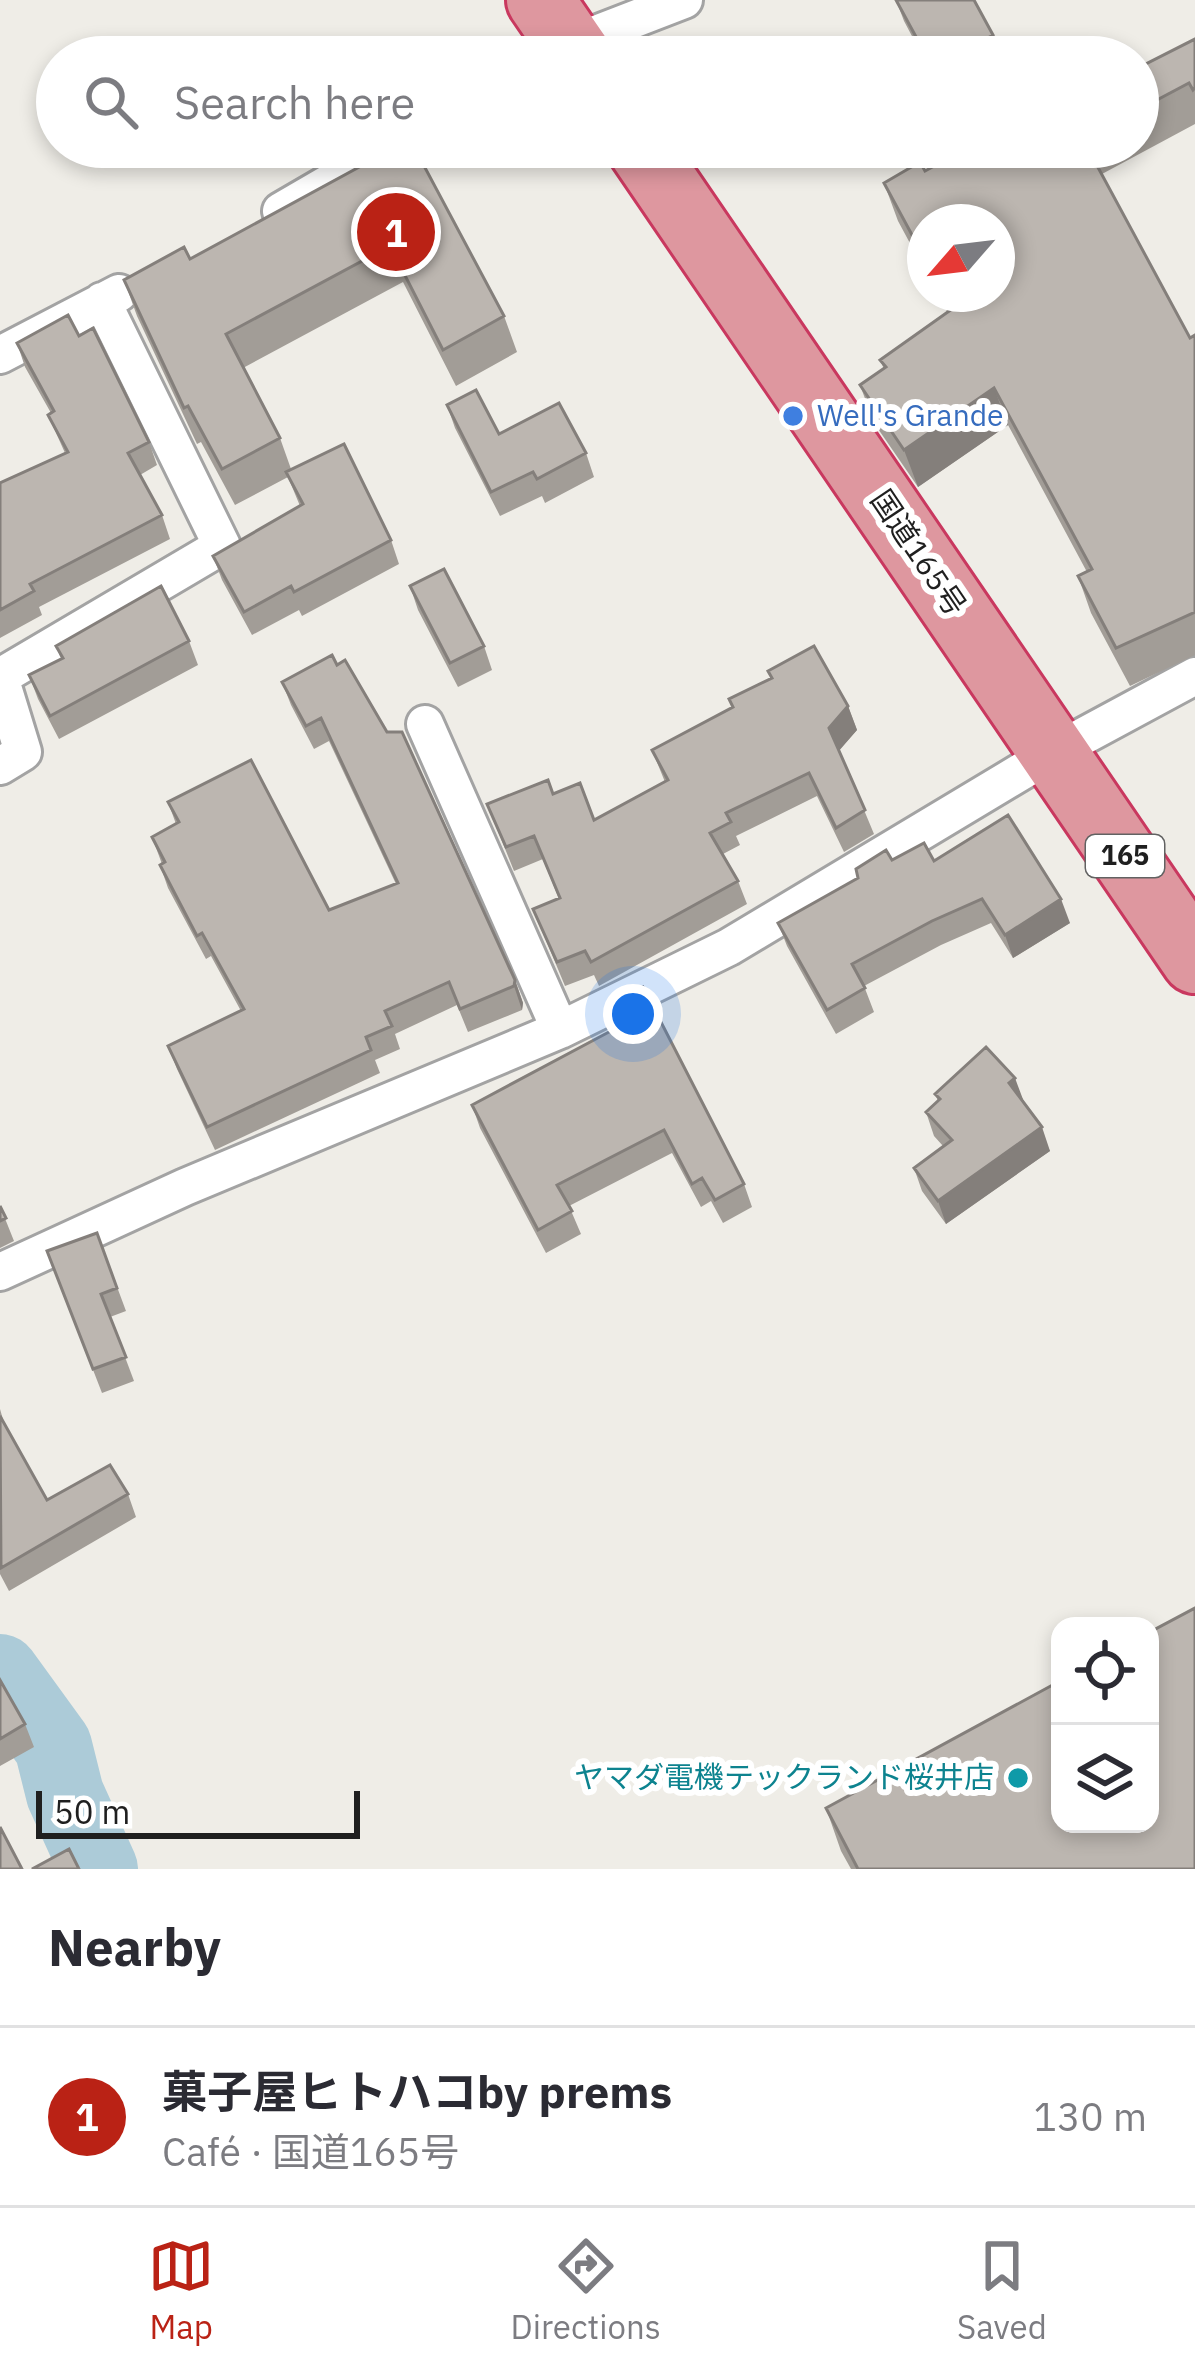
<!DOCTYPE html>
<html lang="en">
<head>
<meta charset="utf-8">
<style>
	body { margin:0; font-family:"IBM Plex Sans","Noto Sans JP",sans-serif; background:#f2f2f3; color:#2b2b33 }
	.controls { position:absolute; right:36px; bottom:36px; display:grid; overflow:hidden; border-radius:24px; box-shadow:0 6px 18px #0003 }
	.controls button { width:108px; height:108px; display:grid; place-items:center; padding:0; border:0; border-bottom:3px solid #e1e1e2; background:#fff; color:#2b2b33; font:60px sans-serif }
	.compass { position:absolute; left:907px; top:204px; width:108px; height:108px; border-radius:50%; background:#fff; box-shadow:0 6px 18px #0003; rotate:242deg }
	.scale { position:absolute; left:36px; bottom:30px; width:324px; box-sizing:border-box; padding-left:12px; border:6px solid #1f1f1f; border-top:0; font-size:33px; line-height:42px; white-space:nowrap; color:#1f1f1f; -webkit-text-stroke:9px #fff; paint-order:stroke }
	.you { position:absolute; left:633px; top:1014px; width:42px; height:42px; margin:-30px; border:9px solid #fff; border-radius:50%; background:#1a73e8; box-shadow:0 0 0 18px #1a73e833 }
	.badge { display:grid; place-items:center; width:78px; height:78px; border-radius:50%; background:#ba2215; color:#fff; font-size:39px; font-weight:700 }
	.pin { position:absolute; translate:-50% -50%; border:6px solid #fff; box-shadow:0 3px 12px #0006 }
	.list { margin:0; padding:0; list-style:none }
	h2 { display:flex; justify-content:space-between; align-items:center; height:156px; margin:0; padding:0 48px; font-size:51px }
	h2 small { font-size:39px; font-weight:400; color:#7c7c81 }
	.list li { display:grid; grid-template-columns:78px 1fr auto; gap:36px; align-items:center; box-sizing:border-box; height:180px; padding:0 48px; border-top:3px solid #e1e1e2 }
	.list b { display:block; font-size:45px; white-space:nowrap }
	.list p { margin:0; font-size:39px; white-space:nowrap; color:#7c7c81 }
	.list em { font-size:39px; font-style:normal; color:#7c7c81 }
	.icon { flex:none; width:66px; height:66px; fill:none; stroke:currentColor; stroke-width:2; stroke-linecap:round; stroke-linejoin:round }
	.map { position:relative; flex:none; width:1195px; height:1869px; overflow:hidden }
	.search { position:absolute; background:#fff; box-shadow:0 6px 18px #0003; left:36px; right:36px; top:36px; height:132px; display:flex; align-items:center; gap:30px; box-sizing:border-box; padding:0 42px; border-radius:66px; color:#7c7c81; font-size:45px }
	.sheet { height:336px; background:#fff }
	nav { display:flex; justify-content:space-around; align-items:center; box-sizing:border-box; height:168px; border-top:3px solid #e1e1e2; background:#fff; font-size:33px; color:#7c7c81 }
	nav a { display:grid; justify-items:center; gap:6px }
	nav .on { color:#ba2215 }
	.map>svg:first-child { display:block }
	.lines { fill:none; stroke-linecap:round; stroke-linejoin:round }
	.river { stroke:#accbd8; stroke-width:78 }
	.street-casing { stroke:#a3a3a3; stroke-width:42 }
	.highway-casing { stroke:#c9385f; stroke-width:72 }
	.street { stroke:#fff; stroke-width:36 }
	.highway { stroke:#de979f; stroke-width:66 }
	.wall { fill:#a29d97 }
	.shaded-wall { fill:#847f7b }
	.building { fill:#bcb6b0; stroke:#847f7b; stroke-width:3 }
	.shop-dot { fill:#3f7fe0; stroke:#fff; stroke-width:4.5 }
	.culture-dot { fill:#0f9aa8; stroke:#fff; stroke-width:4.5 }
	.labels { text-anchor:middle; stroke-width:12; stroke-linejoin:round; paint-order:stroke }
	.shield { fill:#fff; stroke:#626262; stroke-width:3 }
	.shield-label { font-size:27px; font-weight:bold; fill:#1f1f1f }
	.shop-label { font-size:30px; fill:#366cbe; stroke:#fff; text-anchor:start }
	.street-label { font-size:30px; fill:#1f1f1f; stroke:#fff }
	.culture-label { font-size:30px; fill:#0d838f; stroke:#fff; text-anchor:end }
</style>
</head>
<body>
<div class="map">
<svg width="1195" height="1869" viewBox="0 0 1195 1869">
	<rect width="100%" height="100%" fill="#efede7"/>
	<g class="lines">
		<path class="river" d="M0,1673l53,73 12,48 34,75"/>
		<defs>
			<path id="street" d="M557,49l127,-49
				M281,211l110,-64
				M0,355l119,-62
				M425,724l135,306
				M0,766l23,-14 -23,-75 222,-131 -120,-245
				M0,1272l185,-85 375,-157 169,-83 325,-195 141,-76"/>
			<path id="highway" d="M540,0l39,57
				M640,147l555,813"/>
		</defs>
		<use href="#street" class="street-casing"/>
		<use href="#highway" class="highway-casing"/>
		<use href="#street" class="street"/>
		<use href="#highway" class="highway"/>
	</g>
	<path class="wall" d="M896,0l97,35 8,22h-78l-19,-36z
		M1195,39v85l-93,50 88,164 5,-3v320l-65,31 -39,-73 -13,-37 9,-4 -79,-147 -90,62 -44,-64 -14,-38 24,-16 -4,-9 68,-47 -11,-19h60l-72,-72v49l-27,-50 -14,-38 41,-12 44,-24h169v-79z
		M396,147l108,169 13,36 -61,34 -53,-104 -160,86 37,70 11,31 100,71 8,24 -97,52 -3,-6 -47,25 -30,-55 -9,-24 87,-50 -12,-29 -53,28 -34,-63 -4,2 -60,-128 -13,-36 66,-21z
		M500,147h84l1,9 -79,8z
		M79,336l70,106 8,23 -17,10 22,40 8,24 -131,68 3,8 -42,23v-155l65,-30 -17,-38 3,-2 -26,-46 -8,-24z
		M447,405l52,29 87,19 8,24 -49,26 -3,-7 -42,20 -45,-88z
		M410,586l74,60 8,24 -34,17 -40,-77z
		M189,641l9,24 -139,74 -21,-40 -9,-24 32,-16 -5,-13z
		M332,655l183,325 8,23 -1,7 -54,22 -11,-27 -62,29 5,15 -25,11 5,13 -165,77 -38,-81 -9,-23 73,-35 -30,-55 -5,3 -38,-71 -8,-23 2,-1 -10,-27 24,-13 -8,-22 161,108 67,-26 -67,-143 -15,8 -23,-44 -9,-23z
		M768,671l80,35 9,24 -18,20 35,84 -30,18 -27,-56 -81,40 4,9 -17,9 15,27 9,23 -148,82 -5,-11 -29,11 -32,-77 26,-10 -16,-40 -29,12 -27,-67 66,-10 41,26 71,-38 -13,-32 80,-43 39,-28z
		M892,860l42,1 136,62 -57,35 -22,-35 -50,22 -77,41 10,26 -38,22 -49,-88 -9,-23z
		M612,1002l132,182 8,23 -29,16 -12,-22 -10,6 -29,-54 -103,53 12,28 -35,19 -66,-125 -8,-23 149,-79z
		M935,1094l88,8 27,49 -104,73 -24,-33 -8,-23 29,-22 -9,-10 -8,-24 12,-11z
		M0,1206l14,35 -14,7z
		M97,1233l29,78 -16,6 24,64 -32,12 -55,-142z
		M0,1409l4,14 43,77 81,-6 8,23 -127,74 -9,-17z
		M0,1680l25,44 9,23 -34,19z
		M826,1808l369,61h-344l-10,-18z"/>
	<path class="shaded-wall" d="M994,388l14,37 -90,62 -14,-37z
		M848,706l9,24 -19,22 -9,-24z
		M1061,899l9,24 -57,35 -8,-23z
		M515,980l8,23 -1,7 -8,-24z
		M1015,1078l9,24 -15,-19z
		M1042,1127l8,24 -104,73 -8,-23z"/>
	<path class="building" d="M896,0h78l19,35 -39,22h-27z
		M1195,39v49l-2,2 -4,-7 -51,27v-42z
		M396,147h18l90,169 -61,34 -53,-104 -164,88 54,104 -58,31 -34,-63 -4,2 -60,-128 60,-33 6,12z
		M969,147h118l103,191 5,-3v277l-79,36 -38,-72 14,-7 -98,-181 -90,62 -44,-65 26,-18 -6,-7 72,-51 -8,-15h53v-72h-72v37l-41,-76 36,-21 5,9z
		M68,315l11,21 14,-8 56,114 -21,11 34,62 -132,69 4,7 -34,19v-127l68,-31 -20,-37 6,-4 -37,-68z
		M476,390l23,44 60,-31 27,50 -49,26 -4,-7 -42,20 -44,-87z
		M344,444l47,96 -97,52 -3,-6 -47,26 -31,-56 90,-52 -17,-32z
		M444,569l40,77 -34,17 -40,-77z
		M161,586l28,55 -139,75 -21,-41 34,-17 -7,-12z
		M814,646l34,60 -19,22 36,82 -29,18 -27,-55 -83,40 5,9 -21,11 28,48 -147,81 -6,-11 -28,11 -24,-53 27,-11 -26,-62 -28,11 -19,-43 61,-24 5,14 27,-11 14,37 74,-40 -16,-30 81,-43 -4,-8 43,-21 -4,-7z
		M332,655l5,10 8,-5 42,72h15l113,248 -1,6 -54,23 -11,-27 -64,29 7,15 -26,11 5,13 -164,77 -39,-81 76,-37 -42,-76 -5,3 -37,-71 5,-3 -13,-25 27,-15 -11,-20 83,-42 78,150 69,-27 -77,-165 -15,8 -24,-44z
		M1008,815l53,84 -56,36 -23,-36 -50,22 -80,43 13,24 -38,22 -49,-87 80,-45 -2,-9 30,-19 6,10 32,-17 10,18z
		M643,987l101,197 -29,16 -13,-22 -10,6 -28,-54 -107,55 15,26 -34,19 -66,-125 152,-81 -12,-22z
		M986,1047l29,31 -6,5 33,44 -104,74 -24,-33 38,-28 -26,-28 14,-13 -5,-5z
		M0,1206l6,12 -6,3z
		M97,1233l20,55 -16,6 25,63 -33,12 -46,-118z
		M0,1416l47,84 63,-35 18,29 -127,74z
		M1195,1608v261h-337l-32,-61 234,-127v143h90v-192z
		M0,1680l25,44 -25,15z
		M0,1827l22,42h-22z
		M69,1849l10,20h-47z"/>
	<circle class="shop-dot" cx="793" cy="416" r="12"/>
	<circle class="culture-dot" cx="1018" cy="1778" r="12"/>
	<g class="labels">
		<rect class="shield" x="1086" y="835" width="78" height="42" rx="9"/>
		<g class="shield-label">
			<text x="1125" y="865">165</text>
		</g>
		<g class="shop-label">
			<text x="817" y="426">Well's Grande</text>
		</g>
		<g class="street-label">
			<text transform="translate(918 553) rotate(56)" y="10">国道165号</text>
		</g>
		<g class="culture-label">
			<text x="994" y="1788">ヤマダ電機テックランド桜井店</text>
		</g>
	</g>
</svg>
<div class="controls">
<button><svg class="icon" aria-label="locate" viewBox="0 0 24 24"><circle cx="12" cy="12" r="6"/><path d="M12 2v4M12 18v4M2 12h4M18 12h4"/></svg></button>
<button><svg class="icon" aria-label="layers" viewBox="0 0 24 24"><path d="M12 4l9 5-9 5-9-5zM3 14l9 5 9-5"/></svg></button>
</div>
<svg class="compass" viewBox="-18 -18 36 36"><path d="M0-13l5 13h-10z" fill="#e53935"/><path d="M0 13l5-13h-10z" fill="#7c7c81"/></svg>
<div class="scale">50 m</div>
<div class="you"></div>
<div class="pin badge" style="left:396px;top:232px">1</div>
<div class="search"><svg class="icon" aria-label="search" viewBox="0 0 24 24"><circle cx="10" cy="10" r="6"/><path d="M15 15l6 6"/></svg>Search here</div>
</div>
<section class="sheet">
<h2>Nearby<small></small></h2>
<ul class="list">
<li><span class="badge">1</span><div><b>菓子屋ヒトハコby prems</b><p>Café · 国道165号</p></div><em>130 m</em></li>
</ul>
</section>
<nav>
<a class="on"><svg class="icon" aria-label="map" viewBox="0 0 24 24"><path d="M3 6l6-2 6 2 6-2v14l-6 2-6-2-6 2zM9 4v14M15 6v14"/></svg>Map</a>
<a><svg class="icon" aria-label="directions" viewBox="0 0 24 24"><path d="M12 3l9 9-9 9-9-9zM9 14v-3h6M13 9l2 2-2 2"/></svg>Directions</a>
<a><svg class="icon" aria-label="saved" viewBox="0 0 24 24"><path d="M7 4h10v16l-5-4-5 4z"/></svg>Saved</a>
</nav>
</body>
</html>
